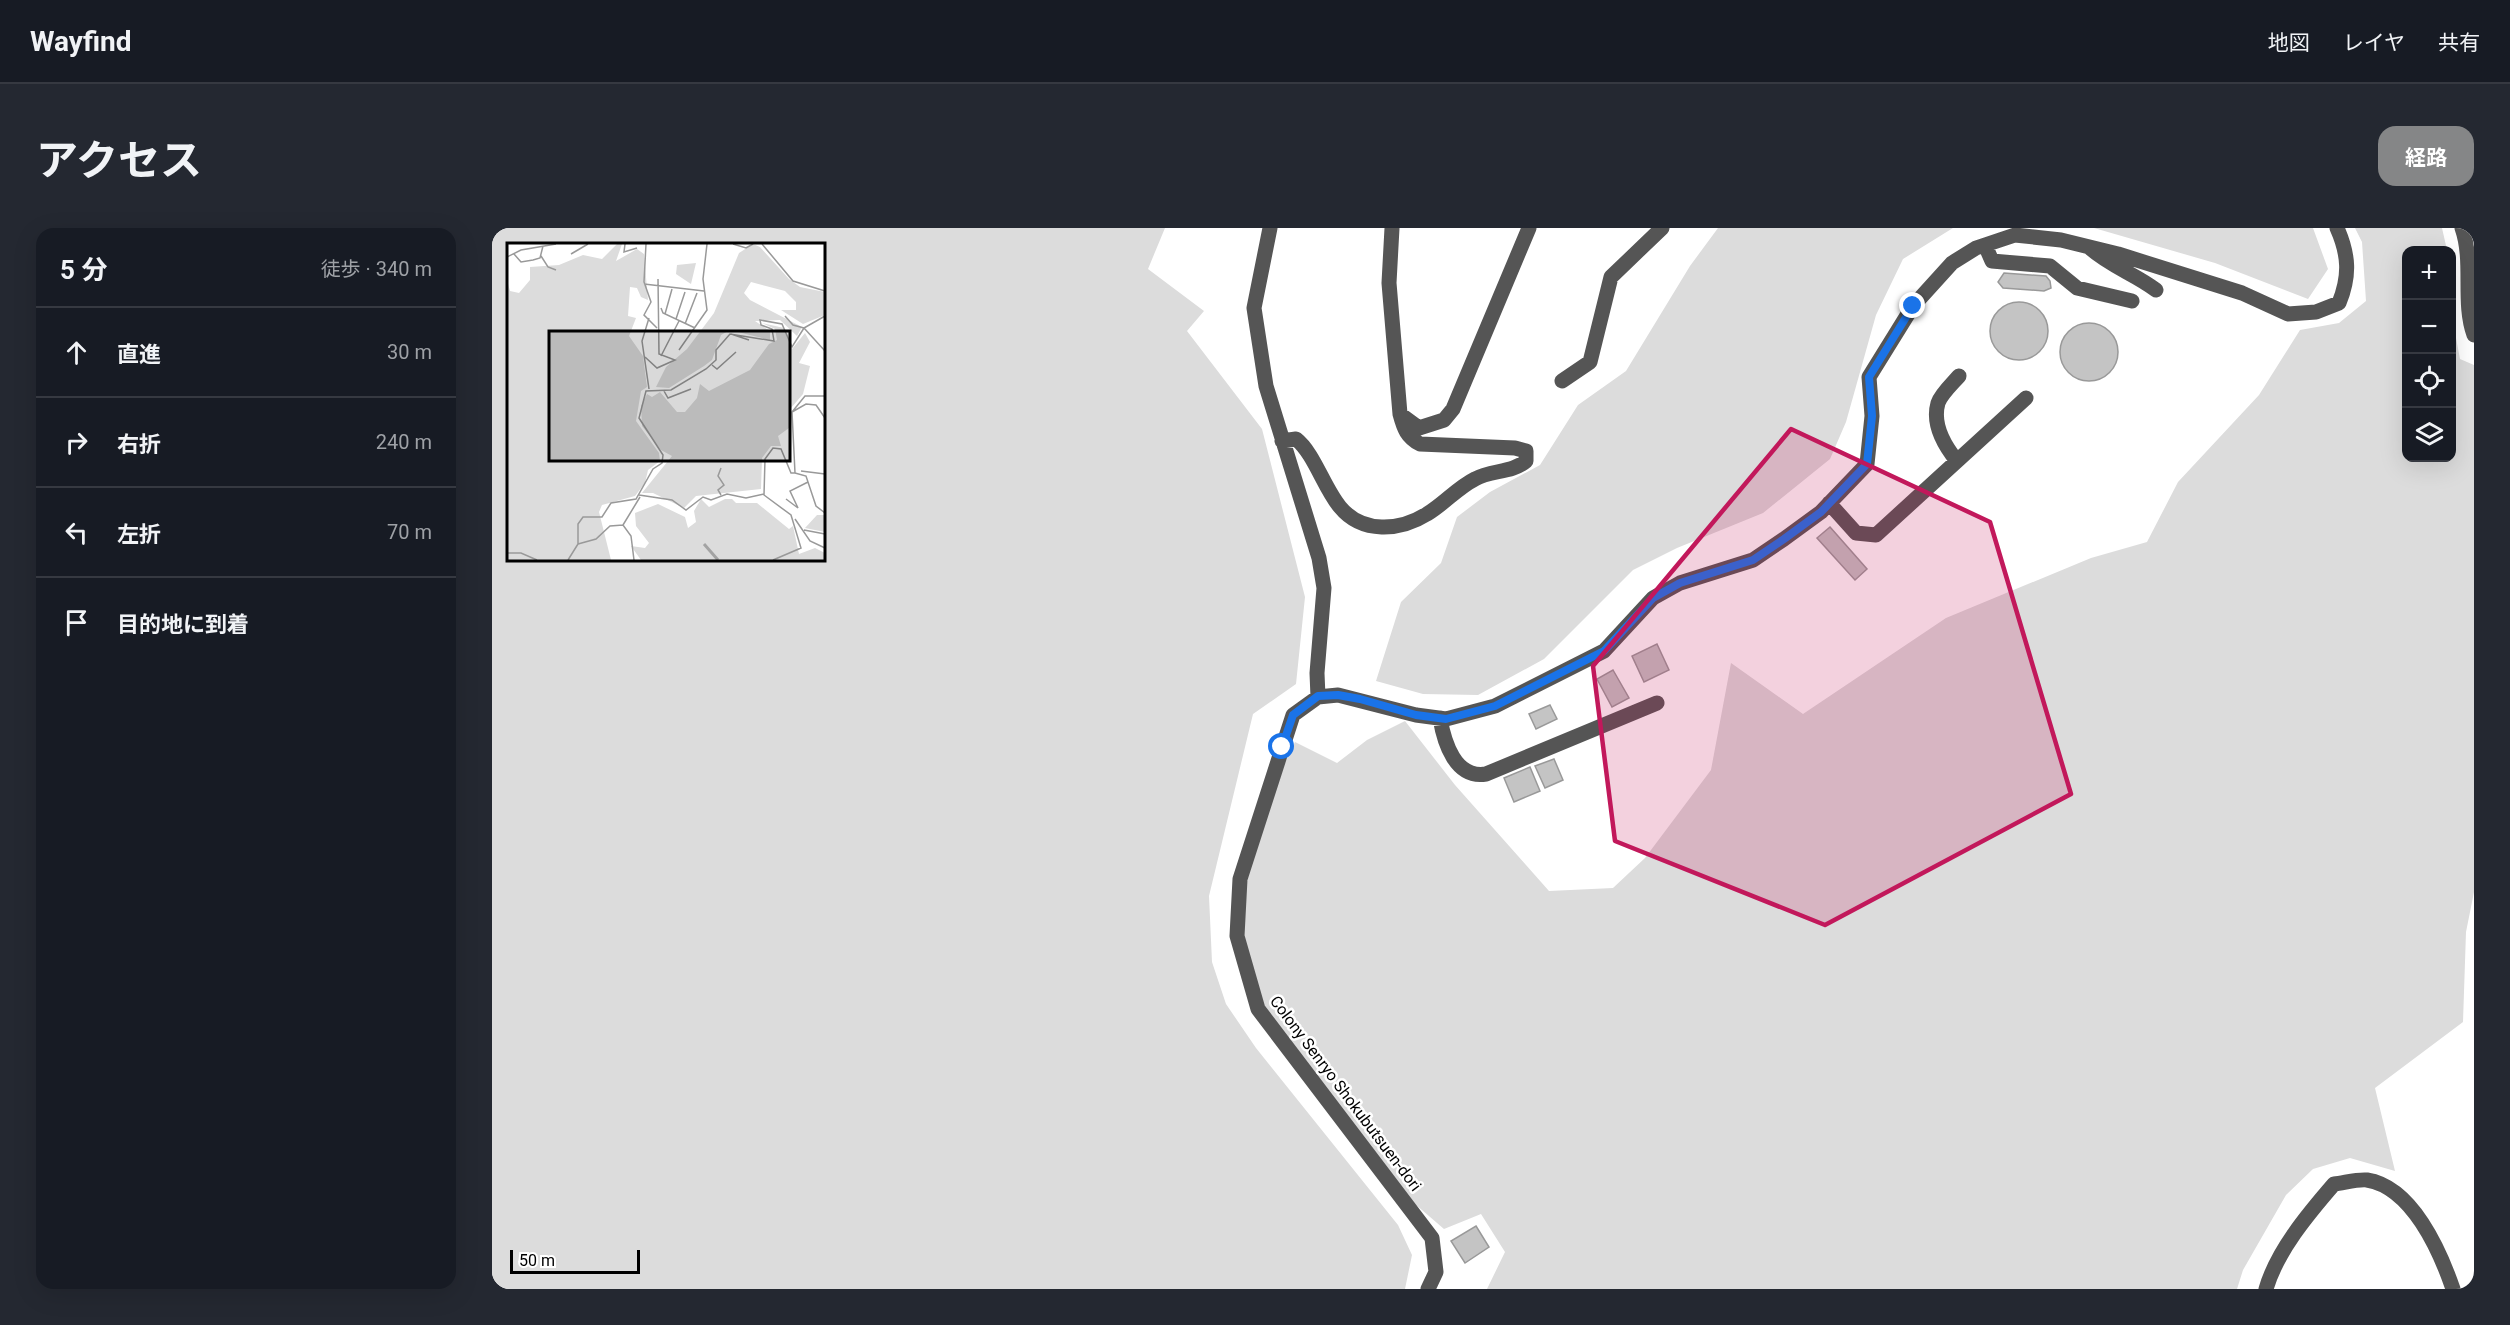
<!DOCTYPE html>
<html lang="ja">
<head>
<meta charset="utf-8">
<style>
	body { margin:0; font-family:Roboto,"Noto Sans JP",sans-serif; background:#242831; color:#f1f3f6 }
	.controls { position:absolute; right:18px; top:18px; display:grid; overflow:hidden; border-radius:12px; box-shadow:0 6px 24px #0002 }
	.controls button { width:54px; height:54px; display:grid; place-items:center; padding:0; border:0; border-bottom:2px solid #363941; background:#171b24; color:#f1f3f6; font:30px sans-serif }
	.scale { position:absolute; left:18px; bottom:15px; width:130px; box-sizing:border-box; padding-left:6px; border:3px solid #000; border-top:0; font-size:16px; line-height:21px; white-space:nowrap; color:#000; -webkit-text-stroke:4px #fff; paint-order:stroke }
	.stop { position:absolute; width:18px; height:18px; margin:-14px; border:4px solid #1a73e8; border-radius:50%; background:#fff }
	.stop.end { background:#1a73e8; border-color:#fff; box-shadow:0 2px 6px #0008 }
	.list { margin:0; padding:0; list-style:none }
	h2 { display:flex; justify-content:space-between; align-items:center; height:78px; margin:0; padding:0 24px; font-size:26px }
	h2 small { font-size:20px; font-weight:400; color:#9ea1a6 }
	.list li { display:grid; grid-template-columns:39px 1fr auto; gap:18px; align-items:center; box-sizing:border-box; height:90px; padding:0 24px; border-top:2px solid #363941 }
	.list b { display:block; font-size:22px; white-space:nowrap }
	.list em { font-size:20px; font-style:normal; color:#9ea1a6 }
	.icon { flex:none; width:33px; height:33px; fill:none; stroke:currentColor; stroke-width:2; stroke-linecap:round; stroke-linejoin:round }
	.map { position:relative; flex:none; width:1982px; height:1061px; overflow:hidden; border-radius:18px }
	header { display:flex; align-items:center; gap:36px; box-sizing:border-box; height:84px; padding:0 30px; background:#171b24; border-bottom:2px solid #363941 }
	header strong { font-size:28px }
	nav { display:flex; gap:33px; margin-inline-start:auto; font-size:21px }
	.intro { display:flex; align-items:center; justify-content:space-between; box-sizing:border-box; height:144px; padding:0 36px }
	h1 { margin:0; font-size:42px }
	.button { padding:15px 27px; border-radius:18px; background:#858687; color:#fff; font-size:21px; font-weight:700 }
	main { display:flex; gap:36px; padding:0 36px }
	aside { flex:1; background:#171b24; border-radius:18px; box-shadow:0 6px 24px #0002 }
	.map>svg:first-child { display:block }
	.green { fill:#dcdcdc; fill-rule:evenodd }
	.building { fill:#c4c4c4; stroke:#999; stroke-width:1.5 }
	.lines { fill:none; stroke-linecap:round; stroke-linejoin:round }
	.minor { stroke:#555; stroke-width:15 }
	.route { stroke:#1a73e8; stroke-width:8 }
	.marked { fill:#c2185b; fill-opacity:0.2; stroke:#c2185b; stroke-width:4.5; stroke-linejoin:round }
	.labels { text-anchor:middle; stroke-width:5; stroke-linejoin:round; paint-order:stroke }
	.street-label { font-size:16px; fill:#000; stroke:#fff }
	.inset-river { fill:none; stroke:#a3a3a3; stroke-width:3 }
	.inset-road { fill:none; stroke:#999; stroke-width:1.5 }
	.view { fill:#000; fill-opacity:0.15; stroke:#000; stroke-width:3 }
	.inset-edge { fill:none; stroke:#000; stroke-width:3 }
</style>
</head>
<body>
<header>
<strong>Wayfind</strong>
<nav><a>地図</a><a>レイヤ</a><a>共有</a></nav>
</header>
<div class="intro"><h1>アクセス</h1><a class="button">経路</a></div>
<main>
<aside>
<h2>5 分<small>徒歩 · 340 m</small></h2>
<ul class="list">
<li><svg class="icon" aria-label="ahead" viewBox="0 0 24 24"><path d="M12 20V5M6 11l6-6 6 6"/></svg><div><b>直進</b></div><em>30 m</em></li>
<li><svg class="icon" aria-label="right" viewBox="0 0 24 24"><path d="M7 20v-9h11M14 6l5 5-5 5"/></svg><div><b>右折</b></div><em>240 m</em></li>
<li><svg class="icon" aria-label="left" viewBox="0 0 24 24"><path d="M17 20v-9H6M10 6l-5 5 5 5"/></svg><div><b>左折</b></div><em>70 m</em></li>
<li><svg class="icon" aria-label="arrive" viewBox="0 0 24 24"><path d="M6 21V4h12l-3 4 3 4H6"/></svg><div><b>目的地に到着</b></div></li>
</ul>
</aside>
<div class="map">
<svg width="1982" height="1061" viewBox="0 0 1982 1061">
	<rect width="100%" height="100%" fill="#fff"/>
	<path class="green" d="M0,0h673l-17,41 56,42 -17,20 75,98 43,168 -9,87 -43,30 -44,182 3,66 14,42 30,44 142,177 14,30 -7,34h-913zM332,16v316h-316v-316z
		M1226,0h235l-50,31 -27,56 -30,107 -16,37 -67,54 -86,35 -44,22 -89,89 -66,36 -55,-1 -47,-13 25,-79 40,-39 16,-46 33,-25 50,-27 38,-60 48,-34 64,-105z
		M1602,0h219l15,41 -20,30 -93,-36z
		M1863,0h87l5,22h-41v208h46v-141l8,42 14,6v527l-8,40 -3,90 -88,66 20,83 -45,-13 -37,11 -27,26 -43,75 -6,19h-750l18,-37 -24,-38 -37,15 -29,-25 -158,-201 -17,-56 7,-105 48,-100 42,21 30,-23 38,-19 50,64 94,106 64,-3 32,-30 66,-88 20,-107 72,51 143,-96 145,-60 56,-16 31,-60 81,-87 41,-65 39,-7 27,-22 -4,-59z"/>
	<path class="building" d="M1512,45l42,3 4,5 1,7 -7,3 -41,-3 -5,-6z
		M1498 103a29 29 0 1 1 58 0a29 29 0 1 1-58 0Z
		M1568 124a29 29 0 1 1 58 0a29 29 0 1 1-58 0Z
		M1338,299l37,42 -12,11 -38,-42z
		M1165,416l12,26 -25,12 -12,-26z
		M1121,442l16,28 -17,9 -15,-28z
		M1058,477l7,14 -21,10 -7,-15z
		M1062,531l9,21 -18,8 -10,-22z
		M1038,539l10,24 -26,11 -10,-24z
		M984,998l13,21 -24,16 -14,-22z"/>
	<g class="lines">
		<path class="minor" d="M778,0l-16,80 12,78 53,172 5,30 -7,85 1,24
			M1970,0c12,34 0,74 12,107
			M1493,17l7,16 58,5 27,22 55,13
			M1598,20c20,18 45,26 66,42
			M1070,153l28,-19 21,-85 51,-49
			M908,186l19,14 25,-8 9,-11 76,-181
			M790,213l14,-2c18,14 28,49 44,68 22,27 60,24 87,7 17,-10 30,-26 48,-35 16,-9 37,-6 51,-18v-10l-11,-3 -95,-4c-13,-7 -16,-15 -20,-30l-11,-131 3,-55
			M1465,233c-13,-16 -25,-37 -19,-58 3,-9 15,-20 21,-27
			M1337,275l27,30 20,2 150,-137
			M948,490c4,24 15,61 46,56l171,-71
			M936,1061l8,-17 -4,-34 -174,-229 -21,-73 3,-57 53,-164 25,-18 20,-2 78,20 30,4 49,-13 109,-55 49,-53 27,-15 73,-23 31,-21 37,-27 46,-48 5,-48 -3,-39 44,-71 39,-43 24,-15 39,-13 46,5 57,14 124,39 46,21 28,-2 23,-9c11,-27 10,-48 -2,-75
			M1774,1061c11,-38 42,-75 68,-105 10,-1 23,-5 33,-4 45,7 73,71 86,109"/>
	</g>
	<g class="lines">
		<path class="route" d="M790,519l11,-32 25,-19 20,-1 22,4 56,16 30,4 49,-13 109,-55 49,-53 27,-15 73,-23 31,-21 37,-27 46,-48 5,-48 -3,-39 44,-71"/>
	</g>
	<path class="marked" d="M1299,201l199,93 81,272 -246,131 -210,-84 -22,-175z"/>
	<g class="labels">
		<g class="street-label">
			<text transform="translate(854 865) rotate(53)" y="6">Colony Senryo Shokubutsuen-dori</text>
		</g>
	</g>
	<g transform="translate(15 15)">
		<rect width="318" height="318" fill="#fff"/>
		<path d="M110,1h5l-6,17 21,-12 7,5 4,46 -7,-3 -4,-9 -7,-1 -2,29 8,2 -7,18 14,20 4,31 -6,4 -5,30 23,32 1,8 -12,9 -3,13 -10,13 -33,9 -3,7 12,48h-104v-280l3,11 9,2 11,-13v-13l29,-2 24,-10 19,4zM246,1l7,3 29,32 11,8 25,5v23l-22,9 -22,-14h15v-8l-11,-11 -34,-9 -7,11 6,7 52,27 -5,9 -17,-16 -25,1 15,10v9l-40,-10 -9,5 -9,25 -8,6 -35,22 -13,-1 10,-20 21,-18 27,-36 25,-60zM189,20l-5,21 -15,-10 1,-9zM255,80l22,5 8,21 13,-16 5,9 -11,21 11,3 -7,28 -12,14 -2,20 -11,8 3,10h-10l-9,12 -1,31 -65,7 -12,12 -31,-15h-11l30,-37 -11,-6 -19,-24 -1,-20 6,-12 5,3 8,-5 17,20h8l12,-14 3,-14 9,7 41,-21 19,-26 8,-4 -2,-11zM194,256l8,8 16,-8h7l4,4h21l32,26 4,-3 6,28 16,-6 10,5v7h-184l-10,-14 14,2 4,-5 -13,-17 -1,-13 23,-9 27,13 3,11 8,-6 -2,-11zM310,272h8v17l-20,-4z" fill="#dcdcdc"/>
		<path class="inset-river" d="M197,301l14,16"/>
		<path class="inset-road" d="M118,1l-1,8 13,-4M139,1l-2,38 7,20 -7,13 13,13M226,1l13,4 7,-4M255,1l31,37 32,10M7,11l7,8 12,-2 7,-2 3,-12M64,11l17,-10M34,13l7,11 8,3M0,14l14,-7 35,-6M137,41l60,7M154,65l2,5 32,15M158,71l7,-25M278,73l8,9 11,3M142,75l-7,23 7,48M169,76l9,-27M178,81l12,-31M297,85l21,23M297,85l21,-12M224,91l18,6M172,107l28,-40 -4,-31 4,-35M154,113l18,-35M138,114l12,11 18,-8 -16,-6 -1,-75M205,122l5,4 19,-17M157,148l4,7 23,-9M285,169l14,-8 10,1 9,13M214,225l-3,8 6,9 -6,5 3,5M294,228l24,3M288,230l11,3 10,30 9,7M132,252l33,5 14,10 17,-13 8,3 16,-6 19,4 18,-4M279,256l12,9 -8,-17 18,-9M288,276l15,22 15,7M116,282l17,-28M297,287l21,4M71,301l18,-5 14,-13 13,-1 8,11 3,24M0,310h14l16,7M61,317l10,-16v-20l5,-7h19l9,-14 25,-4 17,-30 9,-6 1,-8 -24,-37 7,-27 25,-1 35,-21 10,-9v-10l14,-16 44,7 -2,-12 -11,-4 -1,-5 22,4 10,23 12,-19M266,317l28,-12 -10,-33 -27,-20 1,-36 8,-11 8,1 10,24h4l-3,-61 13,-16h20"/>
		<path class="view" d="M42,88h241v130h-241z"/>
		<rect width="318" height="318" class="inset-edge"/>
	</g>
</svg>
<div class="controls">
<button>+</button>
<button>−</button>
<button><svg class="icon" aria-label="locate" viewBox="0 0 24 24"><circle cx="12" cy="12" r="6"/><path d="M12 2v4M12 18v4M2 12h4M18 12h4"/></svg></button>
<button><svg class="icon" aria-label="layers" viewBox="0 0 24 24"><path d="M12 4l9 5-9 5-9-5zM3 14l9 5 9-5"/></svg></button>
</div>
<div class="scale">50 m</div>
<div class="stop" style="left:790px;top:519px"></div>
<div class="stop end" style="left:1421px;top:78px"></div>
</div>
</main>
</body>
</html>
